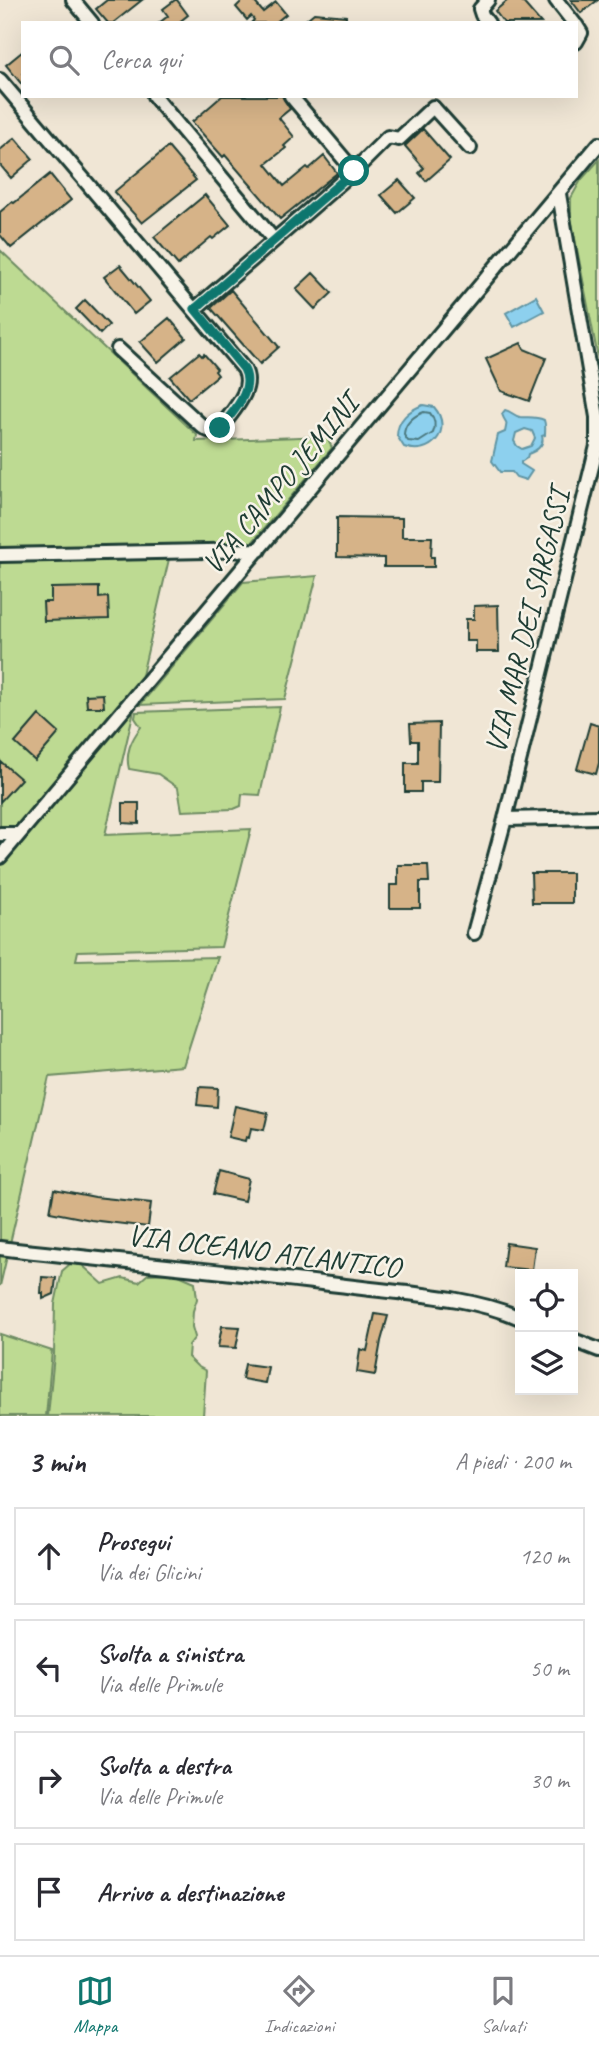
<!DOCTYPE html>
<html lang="it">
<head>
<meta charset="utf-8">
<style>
	body { margin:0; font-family:Caveat,sans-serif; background:#f2f2f3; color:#2b2b33 }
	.controls { position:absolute; right:21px; bottom:21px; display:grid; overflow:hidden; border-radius:0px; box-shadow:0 7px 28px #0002 }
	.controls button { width:63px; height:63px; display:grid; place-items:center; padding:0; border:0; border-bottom:2px solid #e1e1e2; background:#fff; color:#2b2b33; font:35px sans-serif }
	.stop { position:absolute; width:21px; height:21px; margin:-16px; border:5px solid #0f766e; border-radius:50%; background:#fff }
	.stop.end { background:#0f766e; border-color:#fff; box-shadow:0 2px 7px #0008 }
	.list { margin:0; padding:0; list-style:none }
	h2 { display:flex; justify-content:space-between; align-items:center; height:91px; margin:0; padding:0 28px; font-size:30px }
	h2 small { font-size:23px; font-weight:400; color:#7c7c81 }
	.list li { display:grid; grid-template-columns:46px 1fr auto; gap:21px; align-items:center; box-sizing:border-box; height:98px; margin:0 14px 14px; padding:0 14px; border:2px solid #e1e1e2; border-radius:0px }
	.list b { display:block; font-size:26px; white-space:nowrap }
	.list p { margin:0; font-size:23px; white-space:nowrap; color:#7c7c81 }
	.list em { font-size:23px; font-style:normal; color:#7c7c81 }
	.icon { flex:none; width:38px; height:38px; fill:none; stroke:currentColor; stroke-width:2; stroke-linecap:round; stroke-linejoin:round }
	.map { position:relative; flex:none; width:599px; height:1416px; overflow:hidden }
	.search { position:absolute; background:#fff; box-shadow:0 7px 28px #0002; left:21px; right:21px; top:21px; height:77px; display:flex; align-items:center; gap:18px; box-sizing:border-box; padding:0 24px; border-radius:0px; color:#7c7c81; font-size:26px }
	.sheet { height:539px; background:#fff }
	nav { display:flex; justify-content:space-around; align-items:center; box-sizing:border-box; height:98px; border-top:2px solid #e1e1e2; background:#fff; font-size:19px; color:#7c7c81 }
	nav a { display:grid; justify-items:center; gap:4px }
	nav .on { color:#0f766e }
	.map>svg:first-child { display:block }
	.green { fill:#bdda92; stroke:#6e8c63; stroke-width:2 }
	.water { fill:#8dd0ee; stroke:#6195a4; stroke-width:2; fill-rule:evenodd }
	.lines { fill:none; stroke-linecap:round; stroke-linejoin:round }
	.shore { stroke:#4b787e; stroke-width:2 }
	.building { fill:#d6b388; stroke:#1f3d34; stroke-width:2 }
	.minor-casing { stroke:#1f3d34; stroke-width:18 }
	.minor { stroke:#f7f3e8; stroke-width:12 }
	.route { stroke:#0f766e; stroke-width:9 }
	.labels { text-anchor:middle; stroke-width:5; stroke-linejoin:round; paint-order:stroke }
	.street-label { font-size:30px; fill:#1f3d34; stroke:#f7f3e8 }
</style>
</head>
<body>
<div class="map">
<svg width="599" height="1416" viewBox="0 0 599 1416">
	<rect width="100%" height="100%" fill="#f0e6d5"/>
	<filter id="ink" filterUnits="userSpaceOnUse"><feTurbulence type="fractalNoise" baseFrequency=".0143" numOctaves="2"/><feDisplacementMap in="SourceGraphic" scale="14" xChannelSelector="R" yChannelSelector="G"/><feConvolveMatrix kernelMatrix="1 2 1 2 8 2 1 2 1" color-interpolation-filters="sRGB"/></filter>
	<g filter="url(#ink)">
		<path class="green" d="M599,160v203l-28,-145v-20l10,-18z
			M0,250l197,185 -1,6 131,-5 5,12 -81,96 -79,2 -67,289 146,-6 -30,118 -143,4 -2,9 142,-3 -35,109 -134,11 -49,209z
			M317,576l-32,123 -145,6 103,-123z
			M280,707l-20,88 -18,-1 -1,12 -7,3 -52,2 -4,-23 -20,-14 -29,-5c-4,-16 2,-29 12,-42l-6,-9 1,-6z
			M70,1264l12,1 21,19 20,-6 16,4 9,-8 26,-1 21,9 2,17 -4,12 -1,16 3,10 -6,8 -1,12 9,9 9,5 -3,45h-155l6,-61 1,-51 7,-33z
			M0,1334l52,17 -6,65h-46z"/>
		<path class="water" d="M536,296l8,15 -30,16 -8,-14z
			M423,405l11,2c20,23 -3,50 -30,40l-7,-11c0,-16 12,-26 26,-31z
			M505,410c6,1 9,6 15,7 9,1 15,-1 24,3 2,5 1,9 1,15l-3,1c3,10 -6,15 -14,18l-1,4 -6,4v2l11,7 -6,9 -10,-3 -4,-5h-12l-8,-11 6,-26 7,-3c3,-14 1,-6 -3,-18zM525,429l7,2 3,7 -4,8 -9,3 -5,-3 -3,-5 2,-8z"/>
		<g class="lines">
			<path class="shore" d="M424,412l6,1c5,6 6,13 3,20l-14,9 -11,-1 -4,-6c0,-11 9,-19 20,-23z"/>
		</g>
		<path class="building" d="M107,0h35l-29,23h-5l-12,-14z
			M175,0h2l11,15 -10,8h-19l9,-7 -5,-7z
			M243,0h10l10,12 13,-10 10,12 -11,9h-24l3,-3 -3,-4 -4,4 -11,-13z
			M508,0h13l20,23h-37l-9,-12z
			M571,0h27l-17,13z
			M314,13l32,3v7h-44z
			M23,51v35l-17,-21z
			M222,96h60l8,13 -11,9 15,19 -10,9 2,2 -20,16 18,22 23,-19 2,2 15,-13 13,17 -57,46 -55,-64 -2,2 -31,-35z
			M423,129l27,31 -24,21 -7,-8 5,-5 -19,-22z
			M15,138l18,21 -22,19 -11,-13v-15z
			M168,147l28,33 -54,43 -28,-31z
			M50,174l21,26 -60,48 -11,-13v-23l12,-10 2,1z
			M399,180l16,18 -18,15 -16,-18z
			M205,195l25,30 -17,14 -2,-2 -33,28 -24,-28z
			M120,265l30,36 -16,13 -30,-37z
			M313,273l19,20 -17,16 -19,-20z
			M231,290l48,57 -19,17 -49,-56z
			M85,300l24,25 -9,9 -24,-25z
			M169,318l17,20 -28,24 -18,-20z
			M521,343l3,6 22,9 -17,43 -28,-10 -15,-32z
			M199,353l3,3 2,-2 7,8 6,7 -2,2 3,4 -29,24 -19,-22z
			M337,517l65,1v19h30l-1,20h3v10h-50v-9l-47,-1z
			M99,587v11l9,-1 1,22 -65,2 -1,-19h8v-14z
			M498,605l1,47h-23v-11h-10v-22h8v-13z
			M103,694l1,13h-17l-1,-12z
			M39,715l20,18 -24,28 -20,-18z
			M439,723l-1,59h-17v10h-16v-29h13v-22h-7l-1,-17z
			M590,723l9,3v37l-3,11 -19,-5z
			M0,761l21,18 -21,23z
			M123,803h16v21l-16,-1z
			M398,865h30l1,17h-9v26h-30v-23h8z
			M531,873h41v30h-40z
			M199,1087l19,1 -1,19 -20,-2z
			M235,1106l33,7 -4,17 -13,-2 -2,10 -3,-1 -1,4 -17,-4z
			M219,1171l30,8 -5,22 -31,-7z
			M54,1189l41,8 56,6 -3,24 -57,-7 -41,-8z
			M506,1243l29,4 -3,23 -29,-3z
			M42,1277l14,1 -2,16 -11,5v-6h-2z
			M375,1314l13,2 -7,25 -6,34 -18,-3 3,-23 7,2z
			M222,1326l18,1 -4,21 -18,-1z
			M245,1364l23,3 -3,16 -23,-4z"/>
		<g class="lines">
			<defs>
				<path id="minor" d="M73,0l19,23
					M556,0l18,23
					M488,23l-6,-8 -2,-6 8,-9
					M576,25l5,8 -5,9
					M0,80l244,289c11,20 -11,41 -22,57 -6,6 -12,6 -19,1l-85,-78
					M154,96l120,144
					M291,96l63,75
					M195,309l159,-138 34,-34 11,2 34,-32 37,41
					M0,555l259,-5
					M505,819l94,-2
					M0,834h19
					M0,857l599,-713
					M474,933l31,-114 92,-373v-29l-38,-223
					M0,1248c118,14 236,24 354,39 55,7 115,9 166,31
					M573,1340l26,10"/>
			</defs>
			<use href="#minor" class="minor-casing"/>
			<use href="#minor" class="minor"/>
		</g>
	</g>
	<g class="lines" filter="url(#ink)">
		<path class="route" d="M220,428c13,-15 35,-39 24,-59l-49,-60 159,-138"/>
	</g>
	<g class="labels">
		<g class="street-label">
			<text transform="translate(280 484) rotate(-50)" y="10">VIA CAMPO JEMINI</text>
			<text transform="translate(527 621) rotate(-76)" y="10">VIA MAR DEI SARGASSI</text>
			<text transform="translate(264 1251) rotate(7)" y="10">VIA OCEANO ATLANTICO</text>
		</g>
	</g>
</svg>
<div class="controls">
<button><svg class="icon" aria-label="locate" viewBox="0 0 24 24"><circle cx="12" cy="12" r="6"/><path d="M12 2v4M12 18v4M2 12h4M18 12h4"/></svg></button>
<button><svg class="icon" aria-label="layers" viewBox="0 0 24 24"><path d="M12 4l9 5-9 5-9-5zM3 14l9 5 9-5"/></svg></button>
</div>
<div class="stop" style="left:354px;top:171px"></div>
<div class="stop end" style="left:220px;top:428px"></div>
<div class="search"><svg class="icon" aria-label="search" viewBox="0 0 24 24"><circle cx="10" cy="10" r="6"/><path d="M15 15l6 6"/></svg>Cerca qui</div>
</div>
<section class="sheet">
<h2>3 min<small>A piedi · 200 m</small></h2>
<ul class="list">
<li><svg class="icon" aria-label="ahead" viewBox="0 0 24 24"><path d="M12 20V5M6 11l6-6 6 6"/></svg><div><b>Prosegui</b><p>Via dei Glicini</p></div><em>120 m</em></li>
<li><svg class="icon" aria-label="left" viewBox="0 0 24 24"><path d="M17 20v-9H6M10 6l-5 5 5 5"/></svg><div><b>Svolta a sinistra</b><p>Via delle Primule</p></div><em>50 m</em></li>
<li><svg class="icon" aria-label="right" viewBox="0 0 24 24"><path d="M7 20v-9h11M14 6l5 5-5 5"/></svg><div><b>Svolta a destra</b><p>Via delle Primule</p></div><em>30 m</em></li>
<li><svg class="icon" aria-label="arrive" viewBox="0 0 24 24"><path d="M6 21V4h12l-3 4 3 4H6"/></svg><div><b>Arrivo a destinazione</b></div></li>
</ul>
</section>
<nav>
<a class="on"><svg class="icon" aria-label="map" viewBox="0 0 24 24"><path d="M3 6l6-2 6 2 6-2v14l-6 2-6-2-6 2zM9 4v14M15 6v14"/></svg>Mappa</a>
<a><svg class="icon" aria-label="directions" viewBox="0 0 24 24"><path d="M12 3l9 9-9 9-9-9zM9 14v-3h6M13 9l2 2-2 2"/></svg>Indicazioni</a>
<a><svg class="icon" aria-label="saved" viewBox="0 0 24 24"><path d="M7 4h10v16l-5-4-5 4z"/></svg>Salvati</a>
</nav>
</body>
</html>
